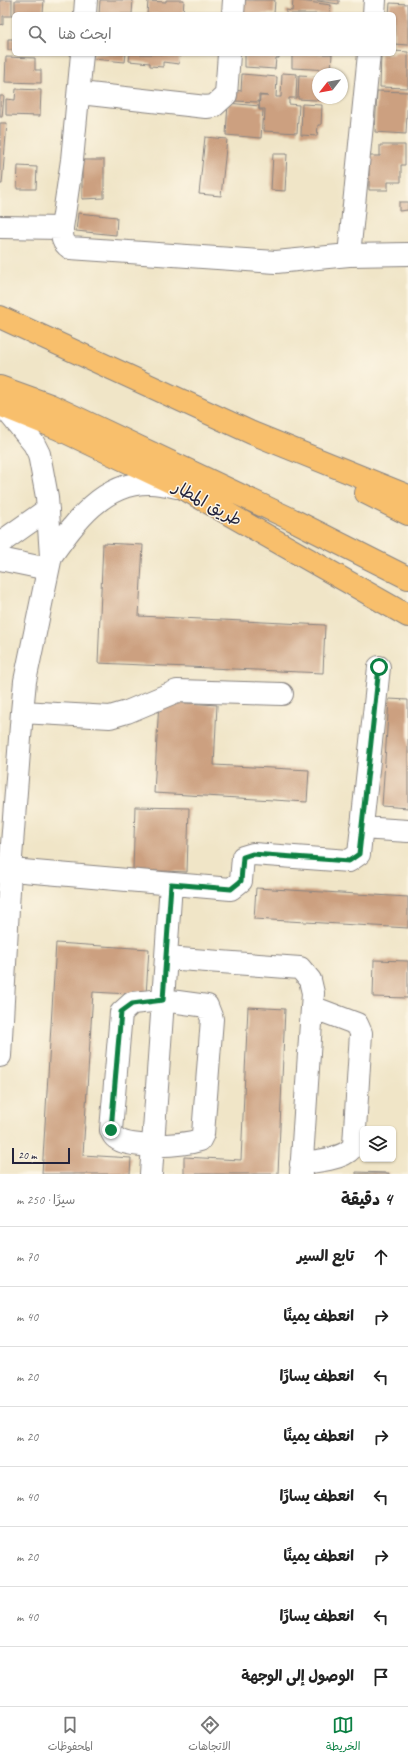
<!DOCTYPE html>
<html lang="ar">
<head>
<meta charset="utf-8">
<style>
	body { margin:0; font-family:Caveat,"Playpen Sans Arabic",sans-serif; background:#f6f6f6; color:#222; direction:rtl }
	.controls { position:absolute; right:12px; bottom:12px; display:grid; overflow:hidden; border-radius:6px; box-shadow:0 1px 3px #0004 }
	.controls button { width:36px; height:36px; display:grid; place-items:center; padding:0; border:0; border-bottom:1px solid #e0e0e0; background:#fff; color:#222; font:20px sans-serif }
	.compass { position:absolute; left:312px; top:68px; width:36px; height:36px; border-radius:50%; background:#fff; box-shadow:0 1px 3px #0004; rotate:239deg }
	.scale { position:absolute; left:12px; bottom:10px; width:58px; box-sizing:border-box; padding-left:4px; border:2px solid #22223b; border-top:0; font-size:11px; line-height:14px; white-space:nowrap; color:#22223b; -webkit-text-stroke:3px #fcf5e5; paint-order:stroke }
	.stop { position:absolute; width:12px; height:12px; margin:-9px; border:3px solid #0b8043; border-radius:50%; background:#fff }
	.stop.end { background:#0b8043; border-color:#fff; box-shadow:0 1px 4px #0008 }
	.list { margin:0; padding:0; list-style:none }
	h2 { display:flex; justify-content:space-between; align-items:center; height:52px; margin:0; padding:0 16px; font-size:17px }
	h2 small { font-size:13px; font-weight:400; color:#767676 }
	.list li { display:grid; grid-template-columns:26px 1fr auto; gap:12px; align-items:center; box-sizing:border-box; height:60px; padding:0 16px; border-top:1px solid #e0e0e0 }
	.list b { display:block; font-size:15px; white-space:nowrap }
	.list em { font-size:13px; font-style:normal; color:#767676 }
	.icon { flex:none; width:22px; height:22px; fill:none; stroke:currentColor; stroke-width:2; stroke-linecap:round; stroke-linejoin:round }
	.map { position:relative; flex:none; width:408px; height:1174px; overflow:hidden; direction:ltr }
	.search { position:absolute; background:#fff; box-shadow:0 1px 3px #0004; left:12px; right:12px; top:12px; height:44px; display:flex; align-items:center; gap:10px; box-sizing:border-box; padding:0 14px; border-radius:6px; color:#767676; font-size:15px }
	.sheet { height:532px; background:#fff }
	nav { display:flex; justify-content:space-around; align-items:center; box-sizing:border-box; height:56px; border-top:1px solid #e0e0e0; background:#fff; font-size:11px; color:#767676 }
	nav a { display:grid; justify-items:center; gap:2px }
	nav .on { color:#0b8043 }
	.map>svg:first-child { display:block }
	.building { fill:#cca080 }
	.lines { fill:none; stroke-linecap:round; stroke-linejoin:round }
	.minor-casing { stroke:#898481; stroke-width:24 }
	.highway-casing { stroke:#898481; stroke-width:24 }
	.minor { stroke:#fff; stroke-width:22 }
	.highway { stroke:#f8bf6c; stroke-width:22 }
	.route { stroke:#0b8043; stroke-width:5 }
	.labels { text-anchor:middle; stroke-width:3; stroke-linejoin:round; paint-order:stroke }
	.street-label { font-size:17px; fill:#22223b; stroke:#fcf5e5 }
</style>
</head>
<body>
<div class="map">
<svg width="408" height="1174" viewBox="0 0 408 1174">
	<rect width="100%" height="100%" fill="#fcf5e5"/>
	<filter id="ink" filterUnits="userSpaceOnUse"><feTurbulence type="fractalNoise" baseFrequency=".025" numOctaves="2"/><feDisplacementMap in="SourceGraphic" scale="8" xChannelSelector="R" yChannelSelector="G"/><feConvolveMatrix kernelMatrix="1 2 1 2 8 2 1 2 1" color-interpolation-filters="sRGB"/></filter>
	<filter id="wash" filterUnits="userSpaceOnUse"><feTurbulence type="fractalNoise" baseFrequency=".012" numOctaves="4" result="noise"/><feDisplacementMap in="SourceGraphic" scale="16" xChannelSelector="R" yChannelSelector="G"/><feGaussianBlur stdDeviation="0.9" result="paint"/><feColorMatrix in="noise" values="0 0 0 0 0 0 0 0 0 0 0 0 0 0 0 0 0 1.4 0 .05"/><feComposite in="paint" operator="in"/></filter>
	<g filter="url(#wash)">
		<rect width="100%" height="100%" fill="#f0e5c7"/>
		<g id="blocks">
			<path class="building" d="M0,0h12v16h-9v9l-3,-1z
				M15,0h29l-1,14h-28z
				M100,0h33l-1,14h-33z
				M166,0h18l-1,14h-36l1,-13 18,1z
				M242,0h33l-1,14h-33z
				M293,0l38,5 -1,9h-44v-4l6,1z
				M311,0h28v4z
				M390,3l18,1v41l-14,-1v-30h-5z
				M8,39h6v11h-6z
				M394,51l14,1v36l-28,-1 1,-33h13z
				M93,54h33l-1,8 -32,-3z
				M130,54h50l-1,10 -16,-2v5l-13,-1v-3l-21,-2z
				M245,54h34v4h-3l-1,11 -30,-2z
				M292,54h40l-1,16 -39,-2z
				M6,57l29,1v12h6v13l-36,-1z
				M282,73l15,1 -1,24h-7v6l10,1 -2,28 -33,-2 1,-22h-6l1,-13h8l-9,-1v7l-25,-1 1,-11 6,1 1,-17 35,3 -1,20h5z
				M299,75l19,1v22h14v3l-34,-2z
				M16,89l25,1 -1,26 -34,-1v-16l9,1z
				M377,91l31,1 -2,42 -31,-2z
				M0,96h4l-2,21h-2z
				M228,103l31,3v4h4l-2,28 -35,-3z
				M302,104l20,1 -1,20h-3l-1,11 -16,-1z
				M0,123h7l-5,61h-2z
				M205,137l22,2 -6,57 -22,-2z
				M380,145h25v20h-4v17h-13v8h-19v-34h11z
				M273,154h14l-2,37 -14,-1z
				M82,160h22v38l-22,1z
				M18,166l19,1 -1,22h-19z
				M399,202h9v8l-9,1z
				M78,213l39,4 -1,18 -40,-4z
				M103,543l40,2 -4,71 186,9 -2,48 -225,-10z
				M389,699l19,1v108l-26,-2z
				M159,701l58,4 -3,60 95,5 -2,32 -153,-9z
				M135,807l54,1 -2,64 -54,-2z
				M256,888l152,9v31l-154,-9z
				M56,943l93,6 -3,46 -53,-3 -10,163 48,3 -1,16h-88z
				M374,960l34,1v37l-35,-1z
				M248,1007l37,2 -7,165h-94v-17l57,3z
				M356,1172l33,1v1h-33z"/>
		</g>
	</g>
	<g filter="url(#ink)">
		<use href="#blocks" fill-opacity="0" stroke="#898481" stroke-width="1"/>
		<g class="lines">
			<defs>
				<path id="minor" d="M85,14l1,-14
					M233,14l1,-14
					M374,14l1,-14
					M82,54l-10,106 -10,68c0,10 0,14 8,20l206,14 73,-7 59,-1
					M80,93l126,14 8,-1 12,-11 3,-41
					M0,227l62,1
					M349,255l20,-201
					M0,543l48,-34
					M51,556c24,-34 52,-74 99,-73 9,0 18,2 27,4
					M0,559l48,10
					M22,712l88,5 17,-5 50,-21 105,3
					M361,828l47,3
					M0,869l231,20 10,-8 2,-24 10,-3 96,7 10,-7 20,-187
					M166,958l134,10 10,12 3,13 -12,181
					M163,1000l44,6 5,13 -9,115 -3,6c-16,5 -70,10 -84,-2 -3,-2 -4,-5 -5,-8l10,-117 11,-10z
					M0,1056l10,-185 12,-159 3,-31 26,-125 -4,-59 -8,-43 -5,-10 -29,-36
					M301,1164c16,-4 45,-4 53,-19l7,-112 -4,-9 -45,-17
					M151,1174l20,-290"/>
				<path id="highway" d="M0,317l252,116 156,63
					M0,387l50,18 243,115 115,58
					M0,405l59,24 122,58 227,129
					M366,493l42,21"/>
			</defs>
			<use href="#minor" class="minor-casing"/>
			<use href="#highway" class="highway-casing"/>
			<use href="#minor" class="minor"/>
			<use href="#highway" class="highway"/>
		</g>
	</g>
	<g class="lines" filter="url(#ink)">
		<path class="route" d="M111,1130l10,-118 11,-8 31,-4 8,-116 60,5 10,-8 2,-24 9,-3 97,7 10,-7 20,-187"/>
	</g>
	<g class="labels">
		<g class="street-label">
			<text transform="translate(208 503) rotate(29)" y="6">طريق المطار</text>
		</g>
	</g>
</svg>
<div class="controls">
<button><svg class="icon" aria-label="layers" viewBox="0 0 24 24"><path d="M12 4l9 5-9 5-9-5zM3 14l9 5 9-5"/></svg></button>
</div>
<svg class="compass" viewBox="-18 -18 36 36"><path d="M0-13l5 13h-10z" fill="#e53935"/><path d="M0 13l5-13h-10z" fill="#767676"/></svg>
<div class="scale">20 m</div>
<div class="stop" style="left:379px;top:667px"></div>
<div class="stop end" style="left:111px;top:1130px"></div>
<div class="search"><svg class="icon" aria-label="search" viewBox="0 0 24 24"><circle cx="10" cy="10" r="6"/><path d="M15 15l6 6"/></svg>ابحث هنا</div>
</div>
<section class="sheet">
<h2>4 دقيقة<small>سيرًا · 250 m</small></h2>
<ul class="list">
<li><svg class="icon" aria-label="ahead" viewBox="0 0 24 24"><path d="M12 20V5M6 11l6-6 6 6"/></svg><div><b>تابع السير</b></div><em>70 m</em></li>
<li><svg class="icon" aria-label="right" viewBox="0 0 24 24"><path d="M7 20v-9h11M14 6l5 5-5 5"/></svg><div><b>انعطف يمينًا</b></div><em>40 m</em></li>
<li><svg class="icon" aria-label="left" viewBox="0 0 24 24"><path d="M17 20v-9H6M10 6l-5 5 5 5"/></svg><div><b>انعطف يسارًا</b></div><em>20 m</em></li>
<li><svg class="icon" aria-label="right" viewBox="0 0 24 24"><path d="M7 20v-9h11M14 6l5 5-5 5"/></svg><div><b>انعطف يمينًا</b></div><em>20 m</em></li>
<li><svg class="icon" aria-label="left" viewBox="0 0 24 24"><path d="M17 20v-9H6M10 6l-5 5 5 5"/></svg><div><b>انعطف يسارًا</b></div><em>40 m</em></li>
<li><svg class="icon" aria-label="right" viewBox="0 0 24 24"><path d="M7 20v-9h11M14 6l5 5-5 5"/></svg><div><b>انعطف يمينًا</b></div><em>20 m</em></li>
<li><svg class="icon" aria-label="left" viewBox="0 0 24 24"><path d="M17 20v-9H6M10 6l-5 5 5 5"/></svg><div><b>انعطف يسارًا</b></div><em>40 m</em></li>
<li><svg class="icon" aria-label="arrive" viewBox="0 0 24 24"><path d="M6 21V4h12l-3 4 3 4H6"/></svg><div><b>الوصول إلى الوجهة</b></div></li>
</ul>
</section>
<nav>
<a class="on"><svg class="icon" aria-label="map" viewBox="0 0 24 24"><path d="M3 6l6-2 6 2 6-2v14l-6 2-6-2-6 2zM9 4v14M15 6v14"/></svg>الخريطة</a>
<a><svg class="icon" aria-label="directions" viewBox="0 0 24 24"><path d="M12 3l9 9-9 9-9-9zM9 14v-3h6M13 9l2 2-2 2"/></svg>الاتجاهات</a>
<a><svg class="icon" aria-label="saved" viewBox="0 0 24 24"><path d="M7 4h10v16l-5-4-5 4z"/></svg>المحفوظات</a>
</nav>
</body>
</html>
